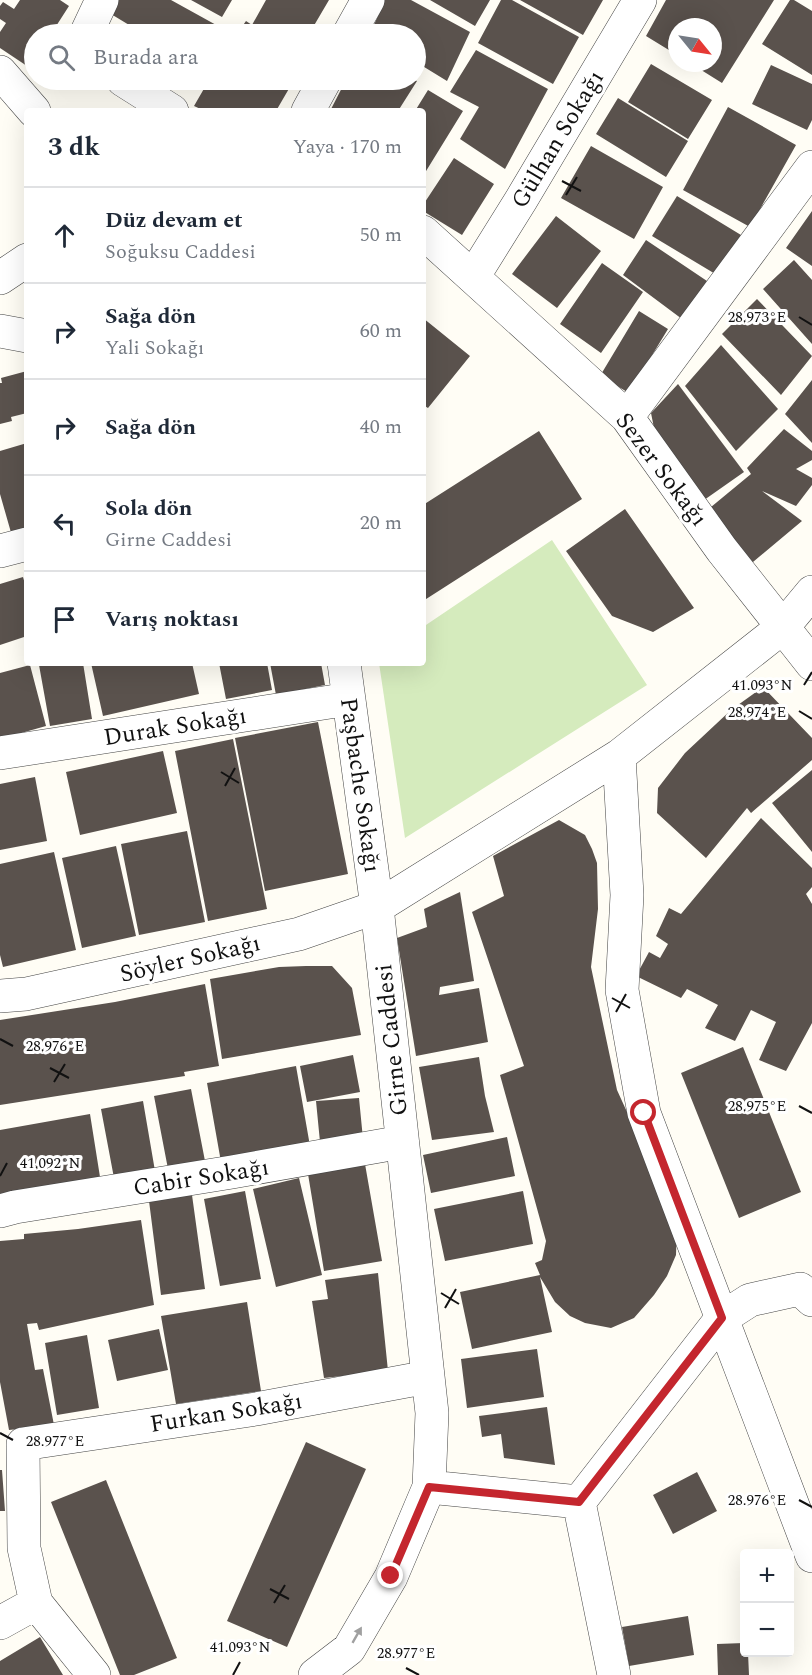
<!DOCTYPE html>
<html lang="tr">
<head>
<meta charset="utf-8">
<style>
	body { margin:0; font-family:Spectral,serif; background:#f6f6f7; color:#1f2937 }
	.controls { position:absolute; right:18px; bottom:18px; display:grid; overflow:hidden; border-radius:6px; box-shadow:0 6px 24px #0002 }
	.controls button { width:54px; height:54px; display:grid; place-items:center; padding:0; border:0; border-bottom:2px solid #e0e1e3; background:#fff; color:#1f2937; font:30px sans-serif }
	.compass { position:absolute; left:668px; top:18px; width:54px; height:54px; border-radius:50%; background:#fff; box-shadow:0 6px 24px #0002; rotate:120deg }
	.stop { position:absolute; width:18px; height:18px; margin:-14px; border:4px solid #c4262e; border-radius:50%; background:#fff }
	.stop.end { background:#c4262e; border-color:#fff; box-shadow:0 2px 6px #0008 }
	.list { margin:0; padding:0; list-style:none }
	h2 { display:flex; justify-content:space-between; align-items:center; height:78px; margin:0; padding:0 24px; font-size:26px }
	h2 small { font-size:20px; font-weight:400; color:#747a83 }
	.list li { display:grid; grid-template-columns:39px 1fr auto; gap:18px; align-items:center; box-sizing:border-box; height:96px; padding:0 24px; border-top:2px solid #e0e1e3 }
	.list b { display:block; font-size:22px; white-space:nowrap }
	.list p { margin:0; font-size:20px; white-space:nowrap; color:#747a83 }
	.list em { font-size:20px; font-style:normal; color:#747a83 }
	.icon { flex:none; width:33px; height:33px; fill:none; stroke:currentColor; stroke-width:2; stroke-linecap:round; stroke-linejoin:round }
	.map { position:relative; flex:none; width:812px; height:1675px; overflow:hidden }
	.search { position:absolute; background:#fff; box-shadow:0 6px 24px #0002; left:24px; top:24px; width:402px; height:66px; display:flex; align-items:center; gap:15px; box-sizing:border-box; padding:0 21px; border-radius:33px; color:#747a83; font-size:22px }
	.panel { position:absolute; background:#fff; box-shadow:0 6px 24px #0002; left:24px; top:108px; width:402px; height:558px; border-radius:6px }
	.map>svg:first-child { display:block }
	.green { fill:#d5ebbd }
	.building { fill:#5a524d }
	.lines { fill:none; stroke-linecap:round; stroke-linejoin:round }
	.minor-casing { stroke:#444; stroke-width:34 }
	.minor { stroke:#fff; stroke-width:33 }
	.oneway { fill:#a0a0a0 }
	.route { stroke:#c4262e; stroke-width:8 }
	.ticks { fill:none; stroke:#111; stroke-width:2 }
	.labels { text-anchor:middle; stroke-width:6; stroke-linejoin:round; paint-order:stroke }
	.street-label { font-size:24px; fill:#111; stroke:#fff }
	.ticks-label { font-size:15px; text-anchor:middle; fill:#111; stroke:#fff; stroke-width:6; stroke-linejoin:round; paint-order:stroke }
</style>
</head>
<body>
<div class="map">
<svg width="812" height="1675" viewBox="0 0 812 1675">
	<rect width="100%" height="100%" fill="#fffdf5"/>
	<path class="green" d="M552,540l95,145 -242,153 -26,-175h44v-36z"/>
	<path class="building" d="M20,0h40l9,6 -18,28h-17v26l-4,8 -30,-20v-16l6,-9 -6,-4v-13l3,-4 11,7z
		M112,0h59l47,26 -4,8h-70l-38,-23z
		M191,0h41l-10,17z
		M266,0h63l-20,34h-72l9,-13 6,4z
		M385,0h26l59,32 -23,49 -31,-19v-28h-46z
		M430,0h60l-15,26z
		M501,0h11l67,37 -26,47 -75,-41z
		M520,0h83l-20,35z
		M666,0h108l-52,83 -32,-20h23v-36h-36v28l-31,-19z
		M790,0h4l18,11v64l-50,-31z
		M476,50l72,39 -43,80 -45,-30 19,-32 -29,-15z
		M651,64l61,36 -24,39 -60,-37z
		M771,65l41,19v36l-5,10 -55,-26z
		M209,80h85l-18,31h-71l-11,-5z
		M346,80h69l2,1 -19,30h-68z
		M428,90l35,21 -40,65v-65h-8z
		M618,98l70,43 -22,36 -70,-43z
		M728,107l68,38 -46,82 -67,-37z
		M591,146l72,41 -29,52 -73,-41z
		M454,158l40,26 -32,51 -39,-24v-6z
		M677,196l64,39 -24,40 -65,-39z
		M812,211v55l-26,-18z
		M556,216l45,35 -44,57 -45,-34z
		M646,240l61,41 -25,38 -59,-44z
		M794,260l18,20v64l-49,-55z
		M602,263l41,29 -42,61 -41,-29z
		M757,299l55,57 -31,39 -59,-61z
		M639,311l29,18 -39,64 -29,-17z
		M423,318l47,38 -42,52 -5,-3z
		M721,345l57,64 -42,42 -51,-65z
		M27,371v42l-16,4 1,4 -12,3v-41h2l-1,-5z
		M812,380v63l-27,-29z
		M678,384l66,88 -47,33 -38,-52 -8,-40z
		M784,429l28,22v9l-16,9 16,9v7l-16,21 -34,-15 40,30 -55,46 -42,-55 46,-38 -4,-6z
		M539,431l43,68 -159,102v-96z
		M27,443v88l-15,5 -12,-42v-43z
		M625,509l69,99 -41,24 -41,-16 -46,-65z
		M23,577l4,14v45l-27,9v-61z
		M49,663h34l9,56 -42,7 -11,-61z
		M91,663h101l7,31 -96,22z
		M219,663h48l5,27 -46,9z
		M270,663h51l4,22 -49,10z
		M30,665l16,61 -46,13v-66z
		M763,687l49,51v22l-61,53 -4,-5 -41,50 -49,-45 1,-25 27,-35 46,-43z
		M318,722l30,152 -83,17 -30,-153z
		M233,739l34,170 -59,12 -33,-170z
		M163,751l14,62 -97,22 -14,-63z
		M812,770v82l-40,-49z
		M35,777l12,64 -47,9v-66z
		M761,818l51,50v19l-6,7 6,10v119l-26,48 -27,-11 17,-38 -25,-12 -16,31 -30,-13 13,-23 -31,-16 -6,9 -45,-22 13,-24 11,6 8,-14 -12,-8 13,-28 12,6z
		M559,820l26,15 7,14 5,14 1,46 -7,58 26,123 60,132 -1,33 -9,21 -13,19 -20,23 -23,10 -26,-5 -15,-7 -15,-14 -15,-25 12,55 -80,17 -12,-57 80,-17 -5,-12 7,-3 4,-19 -46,-166 24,-9 -52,-154 32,-16 -11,-40z
		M187,831l18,91 -66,13 -18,-91z
		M116,846l20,90 -54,12 -20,-90z
		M54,852l22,98 -73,17 -3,-12v-91z
		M460,892l14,89 -34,6 -1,8 40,-7 9,54 -72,14 -19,-118 30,-11 -3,-18z
		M306,966h26l20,22 9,47 -139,24 -12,-80 69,-12z
		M205,984l14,82 -35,6 1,4 -185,29v-85l115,-18z
		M743,1047l58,145 -62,26 -58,-145z
		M353,1055l7,37 -53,10 -7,-36z
		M479,1057l6,39 9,36 -62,8 -13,-73z
		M296,1066l14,80 -89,16 -14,-79z
		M191,1089l14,72 -37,8 -14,-73z
		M359,1098l4,41 -43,3 -4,-41z
		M143,1101l12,70 -41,7 -13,-69z
		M90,1114l10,63 -100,17v-64z
		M507,1137l8,39 -84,17 -8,-38z
		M365,1164l17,97 -58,10 -16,-97z
		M299,1178l23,97 -46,12 -23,-98z
		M245,1191l16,88 -41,7 -16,-87z
		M523,1191l10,53 -88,17 -11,-52z
		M192,1195l13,94 -44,6 -12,-94z
		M141,1220l13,85 -115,25 -2,-7 -10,1 8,46 8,-1 11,56 -45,5 -9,-48v-141l24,-2v-5l54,-5z
		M378,1273l10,98 -64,7 -12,-77 16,-2 -3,-19z
		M247,1302l14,89 -85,13 -15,-88z
		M159,1329l9,41 -51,11 -9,-41z
		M87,1335l12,73 -42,7 -12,-72z
		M537,1349l7,48 -77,11 -6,-49z
		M547,1407l8,58 -51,-7 -3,-24 -19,3 -3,-21z
		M306,1442l60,27 -79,178 -60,-26z
		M0,1470h2l3,41h-5z
		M697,1472l20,39 -44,23 -20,-39z
		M106,1480l71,178 -43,17h-14l-69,-173z
		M688,1616l6,39 -65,11 -7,-39z
		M40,1637l23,38h-63v-14z
		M744,1643v10h4l1,22h-31l-1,-31z"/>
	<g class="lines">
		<defs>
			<path id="minor" d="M86,34l16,-34
				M349,34l19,-34
				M0,72l34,39
				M123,80l49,31
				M308,111l17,-31
				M423,232l204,185 95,133 90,114
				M473,277l48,-77 119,-200
				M0,278l27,-18
				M0,331l27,5
				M627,417l185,-250
				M0,551l27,-7
				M0,753l349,-54
				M619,756l8,139 -5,95 22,123 168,443
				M0,996l26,-2 273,-60 78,-27 242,-151 164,-129 29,-35
				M0,1211l15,-4 217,-35 170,-30
				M23,1444l233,-35 172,-32
				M23,1444l1,104 12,55 58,72
				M429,1487l150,15 35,173
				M579,1502l143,-184 28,-18 50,-11 12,11
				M0,1623l36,-20
				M315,1675l34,-26 42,-72 38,-90 3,-74 -55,-506 -33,-244"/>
		</defs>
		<use href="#minor" class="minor-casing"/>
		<use href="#minor" class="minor"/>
	</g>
	<defs><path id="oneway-solid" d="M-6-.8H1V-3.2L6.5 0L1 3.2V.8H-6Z" transform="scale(1.5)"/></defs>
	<use class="oneway" href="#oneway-solid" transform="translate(357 1635) rotate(-60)"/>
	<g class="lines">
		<path class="route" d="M391,1576l38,-89 150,15 143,-184 -78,-205"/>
	</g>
	<path class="ticks" d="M562,181l19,10M566,195l11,-18M799,317l13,8M804,685l8,-13M799,711l13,8M221,772l18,11M225,786l10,-18M612,998l18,10M616,1012l10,-18M0,1039l13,7M50,1068l19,10M54,1082l11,-18M799,1106l13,7M0,1176l7,-13M441,1293l18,11M445,1308l11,-19M0,1433l13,7M799,1500l13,7M270,1589l19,10M274,1603l11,-18M406,1668l13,7M233,1675l7,-13"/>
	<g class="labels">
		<g class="street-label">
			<text transform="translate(557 139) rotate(-59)" y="8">Gülhan Sokağı</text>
			<text transform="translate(662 469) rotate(53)" y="8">Sezer Sokağı</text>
			<text transform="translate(175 726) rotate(-9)" y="8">Durak Sokağı</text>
			<text transform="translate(361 785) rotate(82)" y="8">Paşbache Sokağı</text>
			<text transform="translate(190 958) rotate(-13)" y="8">Söyler Sokağı</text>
			<text transform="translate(391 1040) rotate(-96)" y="8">Girne Caddesi</text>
			<text transform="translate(201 1177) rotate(-9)" y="8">Cabir Sokağı</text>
			<text transform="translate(226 1412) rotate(-9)" y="8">Furkan Sokağı</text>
		</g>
	</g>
	<g class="ticks-label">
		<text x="757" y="322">28.973°E</text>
		<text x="762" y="690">41.093°N</text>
		<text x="757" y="717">28.974°E</text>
		<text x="55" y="1051">28.976°E</text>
		<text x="757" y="1111">28.975°E</text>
		<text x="50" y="1168">41.092°N</text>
		<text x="55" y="1446">28.977°E</text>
		<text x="757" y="1505">28.976°E</text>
		<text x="240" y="1652">41.093°N</text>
		<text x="406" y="1658">28.977°E</text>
	</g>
</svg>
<div class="controls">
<button>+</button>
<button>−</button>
</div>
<svg class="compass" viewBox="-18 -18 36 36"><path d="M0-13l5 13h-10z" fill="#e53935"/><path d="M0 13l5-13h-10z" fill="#747a83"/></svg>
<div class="stop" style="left:644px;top:1113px"></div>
<div class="stop end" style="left:391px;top:1576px"></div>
<div class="search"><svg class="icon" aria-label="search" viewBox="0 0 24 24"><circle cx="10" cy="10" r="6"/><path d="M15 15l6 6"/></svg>Burada ara</div>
<section class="panel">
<h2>3 dk<small>Yaya · 170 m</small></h2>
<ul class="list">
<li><svg class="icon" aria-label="ahead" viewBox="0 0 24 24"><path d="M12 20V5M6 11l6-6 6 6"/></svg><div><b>Düz devam et</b><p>Soğuksu Caddesi</p></div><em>50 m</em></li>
<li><svg class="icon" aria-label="right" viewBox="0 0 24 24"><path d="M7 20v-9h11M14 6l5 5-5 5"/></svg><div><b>Sağa dön</b><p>Yali Sokağı</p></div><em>60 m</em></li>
<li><svg class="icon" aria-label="right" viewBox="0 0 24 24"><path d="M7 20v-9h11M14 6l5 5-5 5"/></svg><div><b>Sağa dön</b></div><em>40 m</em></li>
<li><svg class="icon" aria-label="left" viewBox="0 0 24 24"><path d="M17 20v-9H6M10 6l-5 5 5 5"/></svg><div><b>Sola dön</b><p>Girne Caddesi</p></div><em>20 m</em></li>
<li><svg class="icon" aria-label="arrive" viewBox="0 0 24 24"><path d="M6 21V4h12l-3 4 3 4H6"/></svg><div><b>Varış noktası</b></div></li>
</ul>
</section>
</div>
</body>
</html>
